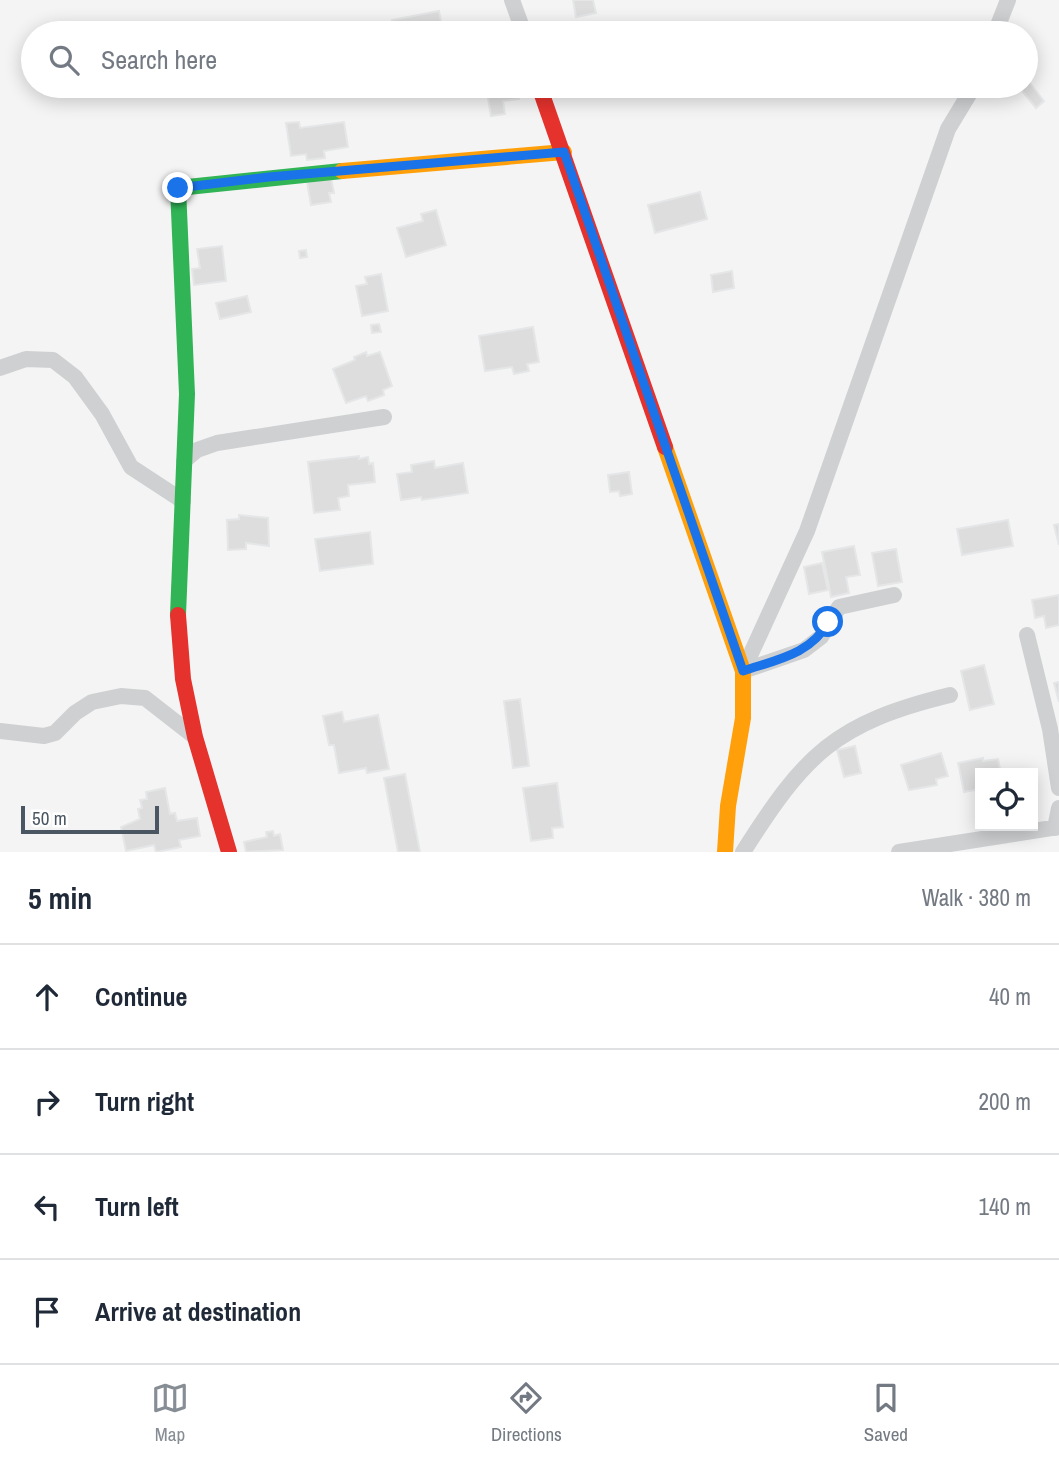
<!DOCTYPE html>
<html lang="en">
<head>
<meta charset="utf-8">
<style>
	body { margin:0; font-family:"Archivo Narrow",sans-serif; background:#f2f2f3; color:#1f2937 }
	.controls { position:absolute; right:21px; bottom:21px; display:grid; overflow:hidden; border-radius:0px; box-shadow:0 4px 18px #0003 }
	.controls button { width:63px; height:63px; display:grid; place-items:center; padding:0; border:0; border-bottom:2px solid #e0e1e3; background:#fff; color:#1f2937; font:35px sans-serif }
	.scale { position:absolute; left:21px; bottom:18px; width:138px; box-sizing:border-box; padding-left:7px; border:4px solid #4a5661; border-top:0; font-size:19px; line-height:24px; white-space:nowrap; color:#4a5661; -webkit-text-stroke:5px #fff; paint-order:stroke }
	.stop { position:absolute; width:21px; height:21px; margin:-16px; border:5px solid #1a73e8; border-radius:50%; background:#fff }
	.stop.end { background:#1a73e8; border-color:#fff; box-shadow:0 2px 7px #0008 }
	.list { margin:0; padding:0; list-style:none }
	h2 { display:flex; justify-content:space-between; align-items:center; height:91px; margin:0; padding:0 28px; font-size:30px }
	h2 small { font-size:23px; font-weight:400; color:#747a83 }
	.list li { display:grid; grid-template-columns:46px 1fr auto; gap:21px; align-items:center; box-sizing:border-box; height:105px; padding:0 28px; border-top:2px solid #e0e1e3 }
	.list b { display:block; font-size:26px; white-space:nowrap }
	.list em { font-size:23px; font-style:normal; color:#747a83 }
	.icon { flex:none; width:38px; height:38px; fill:none; stroke:currentColor; stroke-width:2; stroke-linecap:round; stroke-linejoin:round }
	.map { position:relative; flex:none; width:1059px; height:852px; overflow:hidden }
	.search { position:absolute; background:#fff; box-shadow:0 4px 18px #0003; left:21px; right:21px; top:21px; height:77px; display:flex; align-items:center; gap:18px; box-sizing:border-box; padding:0 24px; border-radius:38px; color:#747a83; font-size:26px }
	.sheet { height:511px; background:#fff }
	nav { display:flex; justify-content:space-around; align-items:center; box-sizing:border-box; height:98px; border-top:2px solid #e0e1e3; background:#fff; font-size:19px; color:#747a83 }
	nav a { display:grid; justify-items:center; gap:4px }
	nav .on { color:#868d94 }
	.map>svg:first-child { display:block }
	.building { fill:#ddddde; stroke:#e5e6e7; stroke-width:2 }
	.lines { fill:none; stroke-linecap:round; stroke-linejoin:round }
	.street { stroke:#ced0d2; stroke-width:16 }
	.fast { stroke:#30b455; stroke-width:16 }
	.slow { stroke:#ff9f0a; stroke-width:16 }
	.jam { stroke:#e5322d; stroke-width:16 }
	.route { stroke:#1a73e8; stroke-width:9 }
</style>
</head>
<body>
<div class="map">
<svg width="1059" height="852" viewBox="0 0 1059 852">
	<rect width="100%" height="100%" fill="#f4f4f4"/>
	<path class="building" d="M573,0h20l3,13 -20,4z
		M439,11l4,22h-49l-2,-13z
		M1026,78l18,23 -8,7 -18,-22h8z
		M486,86h37l1,7 -6,1 1,5 -16,2 2,13 -14,2z
		M594,86h12l2,8 -12,2z
		M299,122l1,6 44,-6 4,25 -24,4 1,7 -18,2 -1,-6 -15,2 -5,-33z
		M331,178l3,15h-5l2,9 -20,3 -4,-23z
		M700,192l7,27 -52,14 -7,-28z
		M436,210l10,35 -40,12 -9,-29 26,-7 -2,-7z
		M222,246l4,35 -32,4 -2,-16 8,-1 -3,-19z
		M306,250l1,7 -7,1 -1,-7z
		M732,271l2,17 -21,4 -2,-17z
		M381,274l7,37 -26,5 -6,-30 11,-2 -2,-7z
		M247,296l4,16 -31,7 -4,-16z
		M379,324l2,8 -9,1 -1,-8z
		M533,327l6,35 -12,2 2,7 -15,3 -2,-7 -27,4 -6,-35z
		M366,352l1,4 13,-4 12,34 -9,4 1,5 -16,6 -2,-5 -20,7 -13,-34 22,-9 -1,-3z
		M359,456v3l9,-2 1,7 4,-1 2,19 -27,3 1,11 -11,2 2,12 -26,3 -6,-51z
		M434,461l1,7 28,-5 5,30 -46,7 -1,-3 -20,3 -4,-26 15,-2 -1,-7z
		M629,472l3,22 -12,2 -1,-5 -9,1 -2,-17z
		M239,515l29,3 1,28 -23,-3v6l-18,1 -1,-30 12,-1z
		M1008,520l5,26 -51,9 -5,-26z
		M1059,524v21l-5,-20z
		M370,532l3,32 -53,7 -5,-32z
		M854,546l6,29 -14,2 3,16 -18,4 -9,-45z
		M896,549l6,33 -24,4 -6,-33z
		M822,563l6,27 -19,4 -5,-27z
		M1059,595v30l-13,3 -2,-12 -9,2 -3,-18z
		M984,665l10,39 -24,6 -9,-39z
		M1059,682v20l-5,-19z
		M520,699l9,67 -16,2 -9,-67z
		M342,712l2,10 34,-7 11,54 -22,4 -1,-5 -27,5 -5,-28h-5l-6,-29z
		M855,746l6,27 -17,4 -7,-27z
		M941,753l7,23 -12,3 1,6 -28,5 -8,-25z
		M983,758v3l15,-2 3,14h-21v16l-16,3 -6,-29z
		M405,774l15,78h-22l-14,-74z
		M557,783l6,44 -11,1 1,10 -22,3 -8,-53z
		M165,788l5,26 5,-1 2,8 20,-3 3,18 -21,4 2,7 -25,5 -2,-7 -28,6 -5,-24 19,-8 -2,-10 4,-1 -2,-8 7,-1 -1,-7z
		M273,831l1,5 6,-2 3,16 -37,2 -2,-10 23,-5 -1,-5z"/>
	<g class="lines">
		<path class="street" d="M512,0l12,33
			M995,33l13,-33
			M0,368l26,-9 27,1 22,17 27,37 29,53 52,34
			M184,461l13,-11 20,-7 167,-26
			M1027,635l23,94 9,59
			M743,671l64,-140 141,-402 26,-43
			M743,671l61,-21 17,-13 18,-30 55,-12
			M0,731l44,5 11,-3 20,-20 17,-11 29,-6 24,2 50,39
			M1055,828l4,-20
			M743,852c62,-98 92,-129 207,-157
			M899,852l160,-25"/>
		<path class="fast" d="M178,615l9,-221 -9,-206 164,-17"/>
		<path class="slow" d="M342,171l222,-19
			M665,447l78,224v47l-15,88 -3,46"/>
		<path class="jam" d="M539,86l126,361
			M178,615l5,64 12,58 34,115"/>
	</g>
	<g class="lines">
		<path class="route" d="M178,188l91,-11 295,-25 179,519c32,-11 69,-17 85,-49"/>
	</g>
</svg>
<div class="controls">
<button><svg class="icon" aria-label="locate" viewBox="0 0 24 24"><circle cx="12" cy="12" r="6"/><path d="M12 2v4M12 18v4M2 12h4M18 12h4"/></svg></button>
</div>
<div class="scale">50 m</div>
<div class="stop" style="left:828px;top:622px"></div>
<div class="stop end" style="left:178px;top:188px"></div>
<div class="search"><svg class="icon" aria-label="search" viewBox="0 0 24 24"><circle cx="10" cy="10" r="6"/><path d="M15 15l6 6"/></svg>Search here</div>
</div>
<section class="sheet">
<h2>5 min<small>Walk · 380 m</small></h2>
<ul class="list">
<li><svg class="icon" aria-label="ahead" viewBox="0 0 24 24"><path d="M12 20V5M6 11l6-6 6 6"/></svg><div><b>Continue</b></div><em>40 m</em></li>
<li><svg class="icon" aria-label="right" viewBox="0 0 24 24"><path d="M7 20v-9h11M14 6l5 5-5 5"/></svg><div><b>Turn right</b></div><em>200 m</em></li>
<li><svg class="icon" aria-label="left" viewBox="0 0 24 24"><path d="M17 20v-9H6M10 6l-5 5 5 5"/></svg><div><b>Turn left</b></div><em>140 m</em></li>
<li><svg class="icon" aria-label="arrive" viewBox="0 0 24 24"><path d="M6 21V4h12l-3 4 3 4H6"/></svg><div><b>Arrive at destination</b></div></li>
</ul>
</section>
<nav>
<a class="on"><svg class="icon" aria-label="map" viewBox="0 0 24 24"><path d="M3 6l6-2 6 2 6-2v14l-6 2-6-2-6 2zM9 4v14M15 6v14"/></svg>Map</a>
<a><svg class="icon" aria-label="directions" viewBox="0 0 24 24"><path d="M12 3l9 9-9 9-9-9zM9 14v-3h6M13 9l2 2-2 2"/></svg>Directions</a>
<a><svg class="icon" aria-label="saved" viewBox="0 0 24 24"><path d="M7 4h10v16l-5-4-5 4z"/></svg>Saved</a>
</nav>
</body>
</html>
